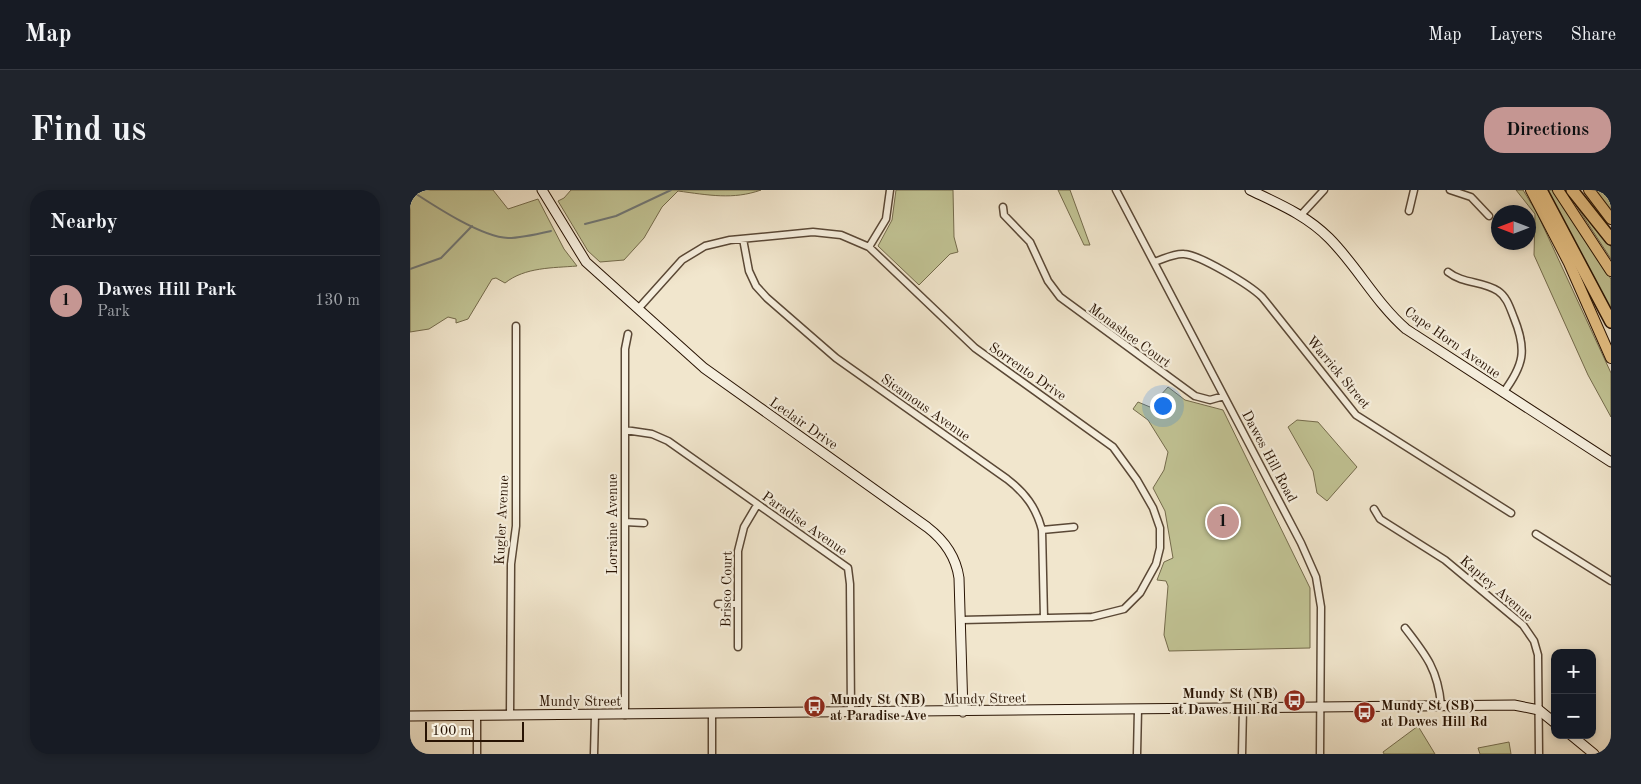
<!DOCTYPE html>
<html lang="en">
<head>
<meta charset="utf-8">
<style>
	body { margin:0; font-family:"Old Standard TT",serif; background:#20242c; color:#f1f3f6 }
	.controls { position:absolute; right:15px; bottom:15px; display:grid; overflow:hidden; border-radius:10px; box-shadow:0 2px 8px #0003 }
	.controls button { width:45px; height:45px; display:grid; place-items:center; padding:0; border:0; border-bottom:1px solid #363941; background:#171b24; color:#f1f3f6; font:25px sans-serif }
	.compass { position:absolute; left:1081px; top:15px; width:45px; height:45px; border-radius:50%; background:#171b24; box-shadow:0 2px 8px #0003; rotate:270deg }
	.scale { position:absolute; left:15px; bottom:12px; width:99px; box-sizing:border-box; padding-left:5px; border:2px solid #281303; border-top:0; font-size:14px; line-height:18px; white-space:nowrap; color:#281303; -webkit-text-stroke:4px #f6efde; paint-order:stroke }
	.you { position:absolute; left:752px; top:215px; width:18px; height:18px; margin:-12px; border:4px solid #fff; border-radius:50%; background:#1a73e8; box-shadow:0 0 0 8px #1a73e833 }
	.badge { display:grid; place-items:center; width:32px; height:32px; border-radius:50%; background:#c59692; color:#111; font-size:16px; font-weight:700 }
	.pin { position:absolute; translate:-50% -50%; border:2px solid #fff; box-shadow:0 1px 5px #0006 }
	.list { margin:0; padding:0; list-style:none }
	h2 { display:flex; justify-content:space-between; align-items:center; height:65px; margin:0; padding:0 20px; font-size:21px }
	h2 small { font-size:16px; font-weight:400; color:#9ea1a6 }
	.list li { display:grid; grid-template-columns:32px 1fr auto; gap:15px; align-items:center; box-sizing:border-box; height:90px; padding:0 20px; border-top:1px solid #363941 }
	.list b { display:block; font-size:19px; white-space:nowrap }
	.list p { margin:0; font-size:16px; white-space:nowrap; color:#9ea1a6 }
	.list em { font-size:16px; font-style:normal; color:#9ea1a6 }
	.map { position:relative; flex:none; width:1201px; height:564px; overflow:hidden; border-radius:20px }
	header { display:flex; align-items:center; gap:30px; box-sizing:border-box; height:70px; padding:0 25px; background:#171b24; border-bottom:1px solid #363941 }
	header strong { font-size:24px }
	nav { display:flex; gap:28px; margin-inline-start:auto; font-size:18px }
	.intro { display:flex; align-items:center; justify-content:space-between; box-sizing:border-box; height:120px; padding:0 30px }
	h1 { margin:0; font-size:35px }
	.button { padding:12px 22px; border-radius:20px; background:#c59692; color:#111; font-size:18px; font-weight:700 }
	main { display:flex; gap:30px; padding:0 30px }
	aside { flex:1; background:#171b24; border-radius:20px; box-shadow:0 2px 8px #0003 }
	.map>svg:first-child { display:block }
	.green { fill:#c1c394; stroke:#746b4c }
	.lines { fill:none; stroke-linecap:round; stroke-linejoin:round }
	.stream { stroke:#717876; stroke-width:2 }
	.street-casing { stroke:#5a4836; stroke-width:9 }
	.secondary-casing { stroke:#281303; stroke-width:11 }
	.primary-casing { stroke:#281303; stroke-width:12 }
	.highway-casing { stroke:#281303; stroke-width:14 }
	.street { stroke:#f6efde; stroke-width:6 }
	.secondary { stroke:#f6efde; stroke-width:9 }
	.primary { stroke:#e8c386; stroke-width:10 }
	.highway { stroke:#e8c386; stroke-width:11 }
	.labels { text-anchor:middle; stroke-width:4.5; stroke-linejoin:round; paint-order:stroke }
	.street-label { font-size:14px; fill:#281303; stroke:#f6efde }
	.poi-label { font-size:14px; font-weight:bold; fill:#281303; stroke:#f6efde; text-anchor:start }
</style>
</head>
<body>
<header>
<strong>Map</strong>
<nav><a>Map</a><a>Layers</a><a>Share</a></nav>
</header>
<div class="intro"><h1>Find us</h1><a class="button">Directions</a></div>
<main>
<aside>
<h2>Nearby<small></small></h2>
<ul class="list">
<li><span class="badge">1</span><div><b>Dawes Hill Park</b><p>Park</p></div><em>130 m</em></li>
</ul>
</aside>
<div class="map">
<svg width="1201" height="564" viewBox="0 0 1201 564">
	<rect width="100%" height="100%" fill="#f1e6cd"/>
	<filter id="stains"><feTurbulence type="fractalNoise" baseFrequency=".004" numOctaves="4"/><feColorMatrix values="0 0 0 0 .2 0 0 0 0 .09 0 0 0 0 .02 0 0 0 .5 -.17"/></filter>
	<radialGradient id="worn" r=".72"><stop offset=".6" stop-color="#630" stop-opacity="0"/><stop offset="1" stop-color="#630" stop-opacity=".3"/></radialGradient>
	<path class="green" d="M0,0h83l15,19 30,-10 26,50 13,17c-24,2 -52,1 -72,17l-9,-5 -4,1 -24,40 -12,4v-4l-8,-2 -19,12 -19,3z
		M161,0h190c-28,10 -53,5 -83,1l-16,16 -18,31 -20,22 -24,2 -12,-11 -30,-50 6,-3z
		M486,0h57l1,47 4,15 -8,2 -31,31 -41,-39 14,-26z
		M648,0h12l20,55h-6z
		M1106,0h7l14,23 74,160v44l-23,-42 -54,-120 1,-41z
		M1137,0h6l58,89v32z
		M1156,0h2l43,57v12z
		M1185,0h16v21z
		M758,197l17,13 38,10 87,178v60l-141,3 -5,-16 4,-49 -2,-5 -9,-1 7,-18 9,-4 -8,-47 -12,-23 11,-18 4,-18 -20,-32 -15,-11 5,-7 12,5z
		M887,230l21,2 39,45 -30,34 -10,-8 -4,-22 -25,-44z
		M1008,536l17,28h-51l-1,-2z
		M1099,552l2,12h-31l-2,-6z"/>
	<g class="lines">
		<path class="stream" d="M0,0c23,15 71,47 98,48 13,0 30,-4 43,-7
			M175,34l31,-8 55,-26
			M0,79l31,-11 31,-32"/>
		<defs>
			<path id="street" d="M706,0l185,353 15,34 5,30 -1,147
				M1040,0l21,7 18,19
				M593,17l1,8 26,27 18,39 12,16 135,99 15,4 14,-4
				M999,21l5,-21
				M891,25l23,-25
				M333,49l6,32 7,15 11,12 69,60 171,121c18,14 29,28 35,51l2,88
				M459,57l17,-28 4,-29
				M744,72c10,-3 20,-9 30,-8 16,1 66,31 78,43l94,118 155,98
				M1038,82c15,12 35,9 50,19 9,6 12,17 16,27 13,32 10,47 -11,75
				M228,119l44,-49 23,-14 25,-6 83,-8 28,3 28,12 106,101 138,99 24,33 16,28 7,20v20l-4,16 -16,29 -16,16 -32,8 -131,3
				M215,240l27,4 16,7 180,127 2,16 1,129
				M964,319l6,10 65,41 78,65 11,16 4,14 1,99
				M215,332l19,1
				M632,340l32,-3
				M1126,344l75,47
				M308,414h20
				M995,438c21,27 33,42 36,77
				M328,457v-96l6,-24 13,-22
				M302,524v40
				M100,525l1,-151 5,-38v-200
				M215,525v-366l3,-15
				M67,526v38
				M184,564l1,-39
				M727,564l1,-45
				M832,564l1,-46"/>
			<path id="secondary" d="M132,0l44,72 118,106 223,159c17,13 29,30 32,51l4,134
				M840,0c29,14 56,25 79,48 28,28 47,65 77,91l205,133
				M0,526l1104,-11 25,5 16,13
				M1161,545l23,19"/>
			<path id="primary" d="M1121,0l38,73 42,95
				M1148,0l53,81
				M1179,0l22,29"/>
			<path id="highway" d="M1131,0l70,132
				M1162,0l39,49"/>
		</defs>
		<use href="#street" class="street-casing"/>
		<use href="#secondary" class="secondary-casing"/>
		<use href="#primary" class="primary-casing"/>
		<use href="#highway" class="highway-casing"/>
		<use href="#street" class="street"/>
		<use href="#secondary" class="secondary"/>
		<use href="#primary" class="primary"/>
		<use href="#highway" class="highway"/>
	</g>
	<defs>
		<symbol id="bus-disc" viewBox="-11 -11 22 22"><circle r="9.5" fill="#8f2418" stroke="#f6efde"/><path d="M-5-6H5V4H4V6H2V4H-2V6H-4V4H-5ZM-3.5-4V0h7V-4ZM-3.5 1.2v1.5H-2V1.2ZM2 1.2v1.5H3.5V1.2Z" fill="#fff"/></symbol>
	</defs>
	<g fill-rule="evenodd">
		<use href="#bus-disc" x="872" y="498" width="25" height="25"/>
		<use href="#bus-disc" x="392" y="504" width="25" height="25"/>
		<use href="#bus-disc" x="942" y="510" width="25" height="25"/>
	</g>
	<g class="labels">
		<g class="street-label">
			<text transform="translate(720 145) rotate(36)" y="5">Monashee Court</text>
			<text transform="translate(1043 152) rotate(35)" y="5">Cape Horn Avenue</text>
			<text transform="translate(618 181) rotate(35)" y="5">Sorrento Drive</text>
			<text transform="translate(929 182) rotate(50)" y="5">Warrick Street</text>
			<text transform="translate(516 217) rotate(35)" y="5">Sicamous Avenue</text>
			<text transform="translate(394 233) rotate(35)" y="5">Leclair Drive</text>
			<text transform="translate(860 266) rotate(62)" y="5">Dawes Hill Road</text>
			<text transform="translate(91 330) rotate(-87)" y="5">Kugler Avenue</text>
			<text transform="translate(395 333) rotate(35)" y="5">Paradise Avenue</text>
			<text transform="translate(202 334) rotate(-90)" y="5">Lorraine Avenue</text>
			<text transform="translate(1087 398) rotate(41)" y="5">Kaptey Avenue</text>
			<text transform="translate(316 399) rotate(-89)" y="5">Brisco Court</text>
			<text transform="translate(575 508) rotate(-1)" y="5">Mundy Street</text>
			<text x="170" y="516">Mundy Street</text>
		</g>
		<g class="poi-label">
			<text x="868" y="508" text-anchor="end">Mundy St (NB)<tspan x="868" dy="16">at Dawes Hill Rd</tspan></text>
			<text x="420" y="514">Mundy St (NB)<tspan x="420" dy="16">at Paradise Ave</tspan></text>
			<text x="971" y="520">Mundy St (SB)<tspan x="971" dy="16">at Dawes Hill Rd</tspan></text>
		</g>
	</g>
	<rect width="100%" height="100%" filter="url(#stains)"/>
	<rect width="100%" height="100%" fill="url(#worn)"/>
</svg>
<div class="controls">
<button>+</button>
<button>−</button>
</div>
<svg class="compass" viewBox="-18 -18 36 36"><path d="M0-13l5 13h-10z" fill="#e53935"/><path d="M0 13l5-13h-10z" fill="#9ea1a6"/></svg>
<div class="scale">100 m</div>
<div class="you"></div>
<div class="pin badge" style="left:813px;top:332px">1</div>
</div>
</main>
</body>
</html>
